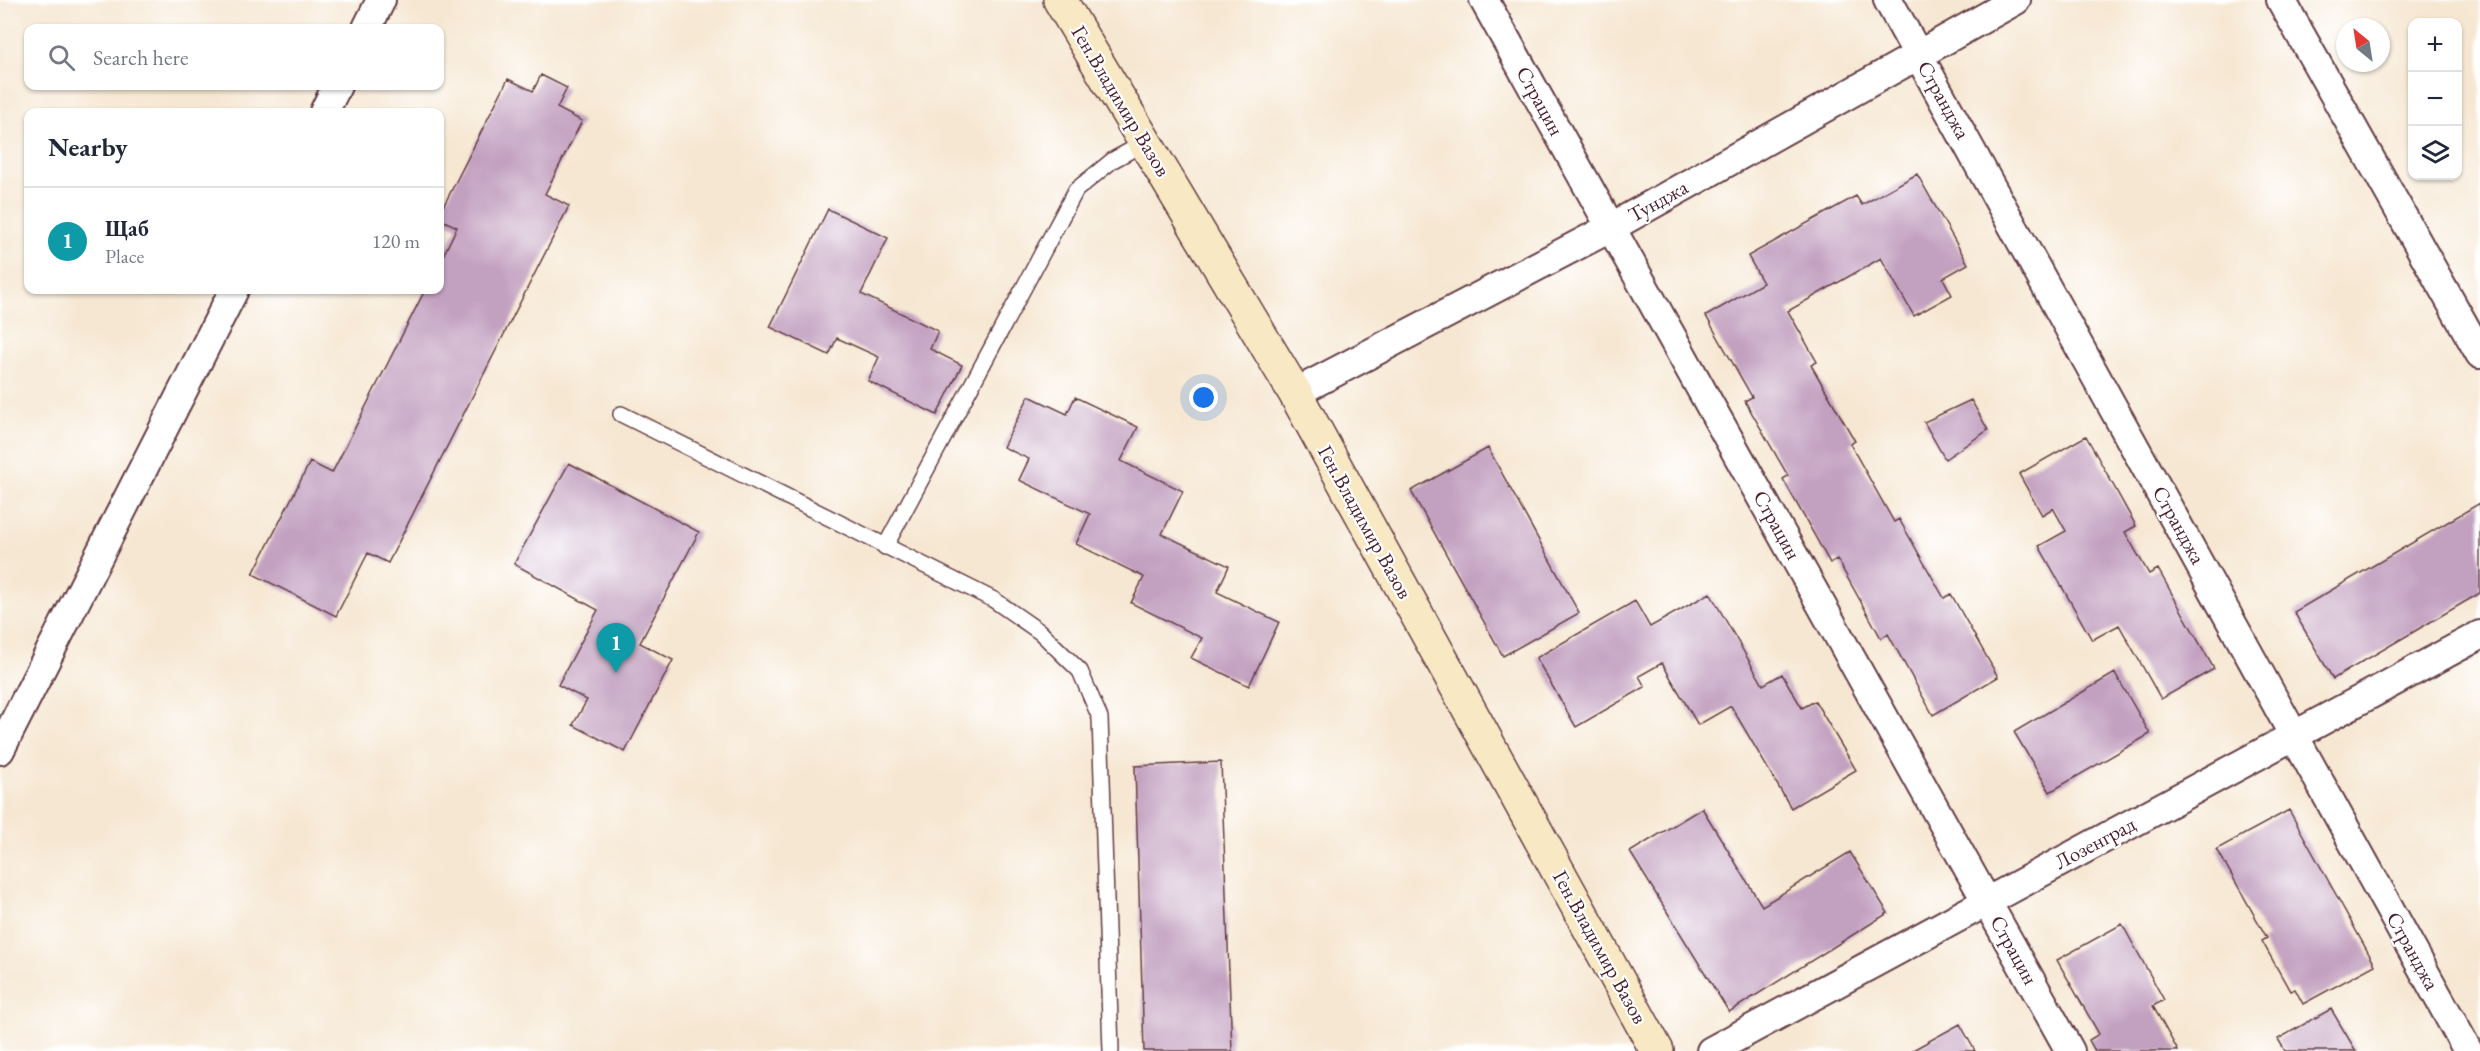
<!DOCTYPE html>
<html lang="en">
<head>
<meta charset="utf-8">
<style>
	body { margin:0; font-family:"EB Garamond",serif; background:#f6f6f7; color:#1f2937 }
	.controls { position:absolute; right:18px; top:18px; display:grid; overflow:hidden; border-radius:12px; box-shadow:0 2px 4px #0004 }
	.controls button { width:54px; height:54px; display:grid; place-items:center; padding:0; border:0; border-bottom:2px solid #e0e1e3; background:#fff; color:#1f2937; font:30px sans-serif }
	.compass { position:absolute; left:2336px; top:18px; width:54px; height:54px; border-radius:50%; background:#fff; box-shadow:0 2px 4px #0004; rotate:330deg }
	.you { position:absolute; left:1204px; top:398px; width:21px; height:21px; margin:-15px; border:4px solid #fff; border-radius:50%; background:#1a73e8; box-shadow:0 0 0 9px #1a73e833 }
	.badge { display:grid; place-items:center; width:39px; height:39px; border-radius:50%; background:#1f6fb2; color:#fff; font-size:20px; font-weight:700 }
	.pin { position:absolute; translate:-50% -50px; filter:drop-shadow(0 2px 3px #0008) }
	.pin::after { content:''; position:absolute; top:32px; width:21px; height:18px; background:inherit; clip-path:polygon(0 0,100% 0,50% 100%) }
	.list { margin:0; padding:0; list-style:none }
	h2 { display:flex; justify-content:space-between; align-items:center; height:78px; margin:0; padding:0 24px; font-size:26px }
	h2 small { font-size:20px; font-weight:400; color:#747a83 }
	.list li { display:grid; grid-template-columns:39px 1fr auto; gap:18px; align-items:center; box-sizing:border-box; height:108px; padding:0 24px; border-top:2px solid #e0e1e3 }
	.list b { display:block; font-size:22px; white-space:nowrap }
	.list p { margin:0; font-size:20px; white-space:nowrap; color:#747a83 }
	.list em { font-size:20px; font-style:normal; color:#747a83 }
	.icon { flex:none; width:33px; height:33px; fill:none; stroke:currentColor; stroke-width:2; stroke-linecap:round; stroke-linejoin:round }
	.map { position:relative; flex:none; width:2480px; height:1051px; overflow:hidden }
	.search { position:absolute; background:#fff; box-shadow:0 2px 4px #0004; left:24px; top:24px; width:420px; height:66px; display:flex; align-items:center; gap:15px; box-sizing:border-box; padding:0 21px; border-radius:12px; color:#747a83; font-size:22px }
	.panel { position:absolute; background:#fff; box-shadow:0 2px 4px #0004; left:24px; top:108px; width:420px; height:186px; border-radius:12px }
	.map>svg:first-child { display:block }
	.building { fill:#c2a0c0 }
	.lines { fill:none; stroke-linecap:round; stroke-linejoin:round }
	.lane-casing { stroke:#643d44; stroke-width:18 }
	.street-casing { stroke:#643d44; stroke-width:32 }
	.secondary-casing { stroke:#643d44; stroke-width:36 }
	.lane { stroke:#fff; stroke-width:15 }
	.street { stroke:#fff; stroke-width:28 }
	.secondary { stroke:#f8e8c3; stroke-width:33 }
	.labels { text-anchor:middle; stroke-width:4.5; stroke-linejoin:round; paint-order:stroke }
	.street-label { font-size:21px; fill:#4a1f2b; stroke:#fff }
</style>
</head>
<body>
<div class="map">
<svg width="2480" height="1051" viewBox="0 0 2480 1051">
	<rect width="100%" height="100%" fill="#fff"/>
	<filter id="ink" filterUnits="userSpaceOnUse"><feTurbulence type="fractalNoise" baseFrequency=".0167" numOctaves="2"/><feDisplacementMap in="SourceGraphic" scale="12" xChannelSelector="R" yChannelSelector="G"/><feConvolveMatrix kernelMatrix="1 2 1 2 8 2 1 2 1" color-interpolation-filters="sRGB"/></filter>
	<filter id="wash" filterUnits="userSpaceOnUse"><feTurbulence type="fractalNoise" baseFrequency=".008" numOctaves="4" result="noise"/><feDisplacementMap in="SourceGraphic" scale="24" xChannelSelector="R" yChannelSelector="G"/><feGaussianBlur stdDeviation="1.35" result="paint"/><feColorMatrix in="noise" values="0 0 0 0 0 0 0 0 0 0 0 0 0 0 0 0 0 1.4 0 .05"/><feComposite in="paint" operator="in"/></filter>
	<g filter="url(#wash)">
		<rect width="100%" height="100%" fill="#f6e7d2"/>
		<g id="blocks">
			<path class="building" d="M541,75l26,13 -10,20 25,13 -37,73 24,12 -181,357 -20,-10 -32,63 -83,-42 57,-112 22,11 93,-183h15v-28l17,-35 -17,-8v-6l68,-134 25,12z
				M1917,174l51,90 -25,14 9,17 -38,21 -33,-58 -93,53 29,51 -6,3 44,76 -5,3 44,78 5,-3 45,79 7,-4 47,83 -65,38 -45,-81 -7,4 -44,-79 -7,4 -47,-84 5,-3 -43,-75 7,-4 -46,-81 57,-33 -15,-27 108,-60 6,9z
				M828,209l60,29 -27,56 77,37 -8,18 32,16 -25,50 -69,-34 11,-24 -42,-19 -8,17 -59,-28z
				M1029,396l38,18 8,-17 63,30 -17,34 62,30 -21,43 67,32 -12,26 62,30 -30,64 -58,-28 11,-20 -71,-35 13,-26 -68,-33 14,-30 -71,-34 10,-21 -26,-12z
				M1971,400l17,30 -43,29 -21,-37z
				M2086,436l50,90 -11,6 24,42 9,-5 56,100 -53,30 -42,-74 -27,15 -53,-94 27,-15 -13,-23 -11,7 -23,-41z
				M1488,448l91,165 -76,43 -92,-165z
				M569,463l130,69 -59,111 33,17 -48,92 -52,-27 14,-25 -29,-15 40,-75 -84,-46z
				M2480,503v90l-147,86 -39,-67z
				M1710,593l53,92 19,-11 20,34 13,-7 41,69 -65,38 -60,-102 -33,19 -36,-62 -23,13 6,11 -69,40 -40,-69 99,-57 15,26z
				M2115,673l35,61 -100,58 -36,-60z
				M1221,762l11,289h-88l-9,-285z
				M1702,808l60,98 88,-54 38,61 -159,99 -99,-160z
				M2289,810l86,155 -72,39 -8,-15 -5,2 -28,-50 5,-3 -50,-89z
				M2122,924l42,76 -11,6 25,45h-83l-6,-11 10,-6 -42,-74z
				M2331,1009l25,42h-71l-7,-12z
				M1960,1024l15,27h-64z"/>
		</g>
	</g>
	<g filter="url(#ink)">
		<use href="#blocks" fill-opacity="0" stroke="#643d44" stroke-width="1.5"/>
		<g class="lines">
			<defs>
				<path id="lane" d="M621,414l373,186 46,32 40,39 20,47 11,333
					M885,547l191,-357 37,-30 33,-18"/>
				<path id="street" d="M1484,0l586,1051
					M1888,0l580,1051
					M2281,0l199,354
					M367,28l14,-28
					M324,112l13,-26
					M1295,393l315,-165 406,-228
					M0,750l234,-460
					M1711,1051l769,-416"/>
				<path id="secondary" d="M1060,0l235,393 362,658"/>
			</defs>
			<use href="#lane" class="lane-casing"/>
			<use href="#street" class="street-casing"/>
			<use href="#secondary" class="secondary-casing"/>
			<use href="#lane" class="lane"/>
			<use href="#street" class="street"/>
			<use href="#secondary" class="secondary"/>
		</g>
	</g>
	<g class="labels">
		<g class="street-label">
			<text transform="translate(1944 100) rotate(61)" y="7">Странджа</text>
			<text transform="translate(1121 101) rotate(59)" y="7">Ген.Владимир Вазов</text>
			<text transform="translate(1540 101) rotate(61)" y="7">Страцин</text>
			<text transform="translate(1658 201) rotate(-29)" y="7">Тунджа</text>
			<text transform="translate(1365 522) rotate(61)" y="7">Ген.Владимир Вазов</text>
			<text transform="translate(1777 525) rotate(61)" y="7">Страцин</text>
			<text transform="translate(2179 525) rotate(61)" y="7">Странджа</text>
			<text transform="translate(2095 843) rotate(-28)" y="7">Лозенград</text>
			<text transform="translate(1600 947) rotate(61)" y="7">Ген.Владимир Вазов</text>
			<text transform="translate(2014 950) rotate(61)" y="7">Страцин</text>
			<text transform="translate(2413 951) rotate(61)" y="7">Странджа</text>
		</g>
	</g>
</svg>
<div class="controls">
<button>+</button>
<button>−</button>
<button><svg class="icon" aria-label="layers" viewBox="0 0 24 24"><path d="M12 4l9 5-9 5-9-5zM3 14l9 5 9-5"/></svg></button>
</div>
<svg class="compass" viewBox="-18 -18 36 36"><path d="M0-13l5 13h-10z" fill="#e53935"/><path d="M0 13l5-13h-10z" fill="#747a83"/></svg>
<div class="you"></div>
<div class="pin badge" style="left:616px;top:673px;background:#0f9aa8">1</div>
<div class="search"><svg class="icon" aria-label="search" viewBox="0 0 24 24"><circle cx="10" cy="10" r="6"/><path d="M15 15l6 6"/></svg>Search here</div>
<section class="panel">
<h2>Nearby<small></small></h2>
<ul class="list">
<li><span class="badge" style="background:#0f9aa8">1</span><div><b>Щаб</b><p>Place</p></div><em>120 m</em></li>
</ul>
</section>
</div>
</body>
</html>
